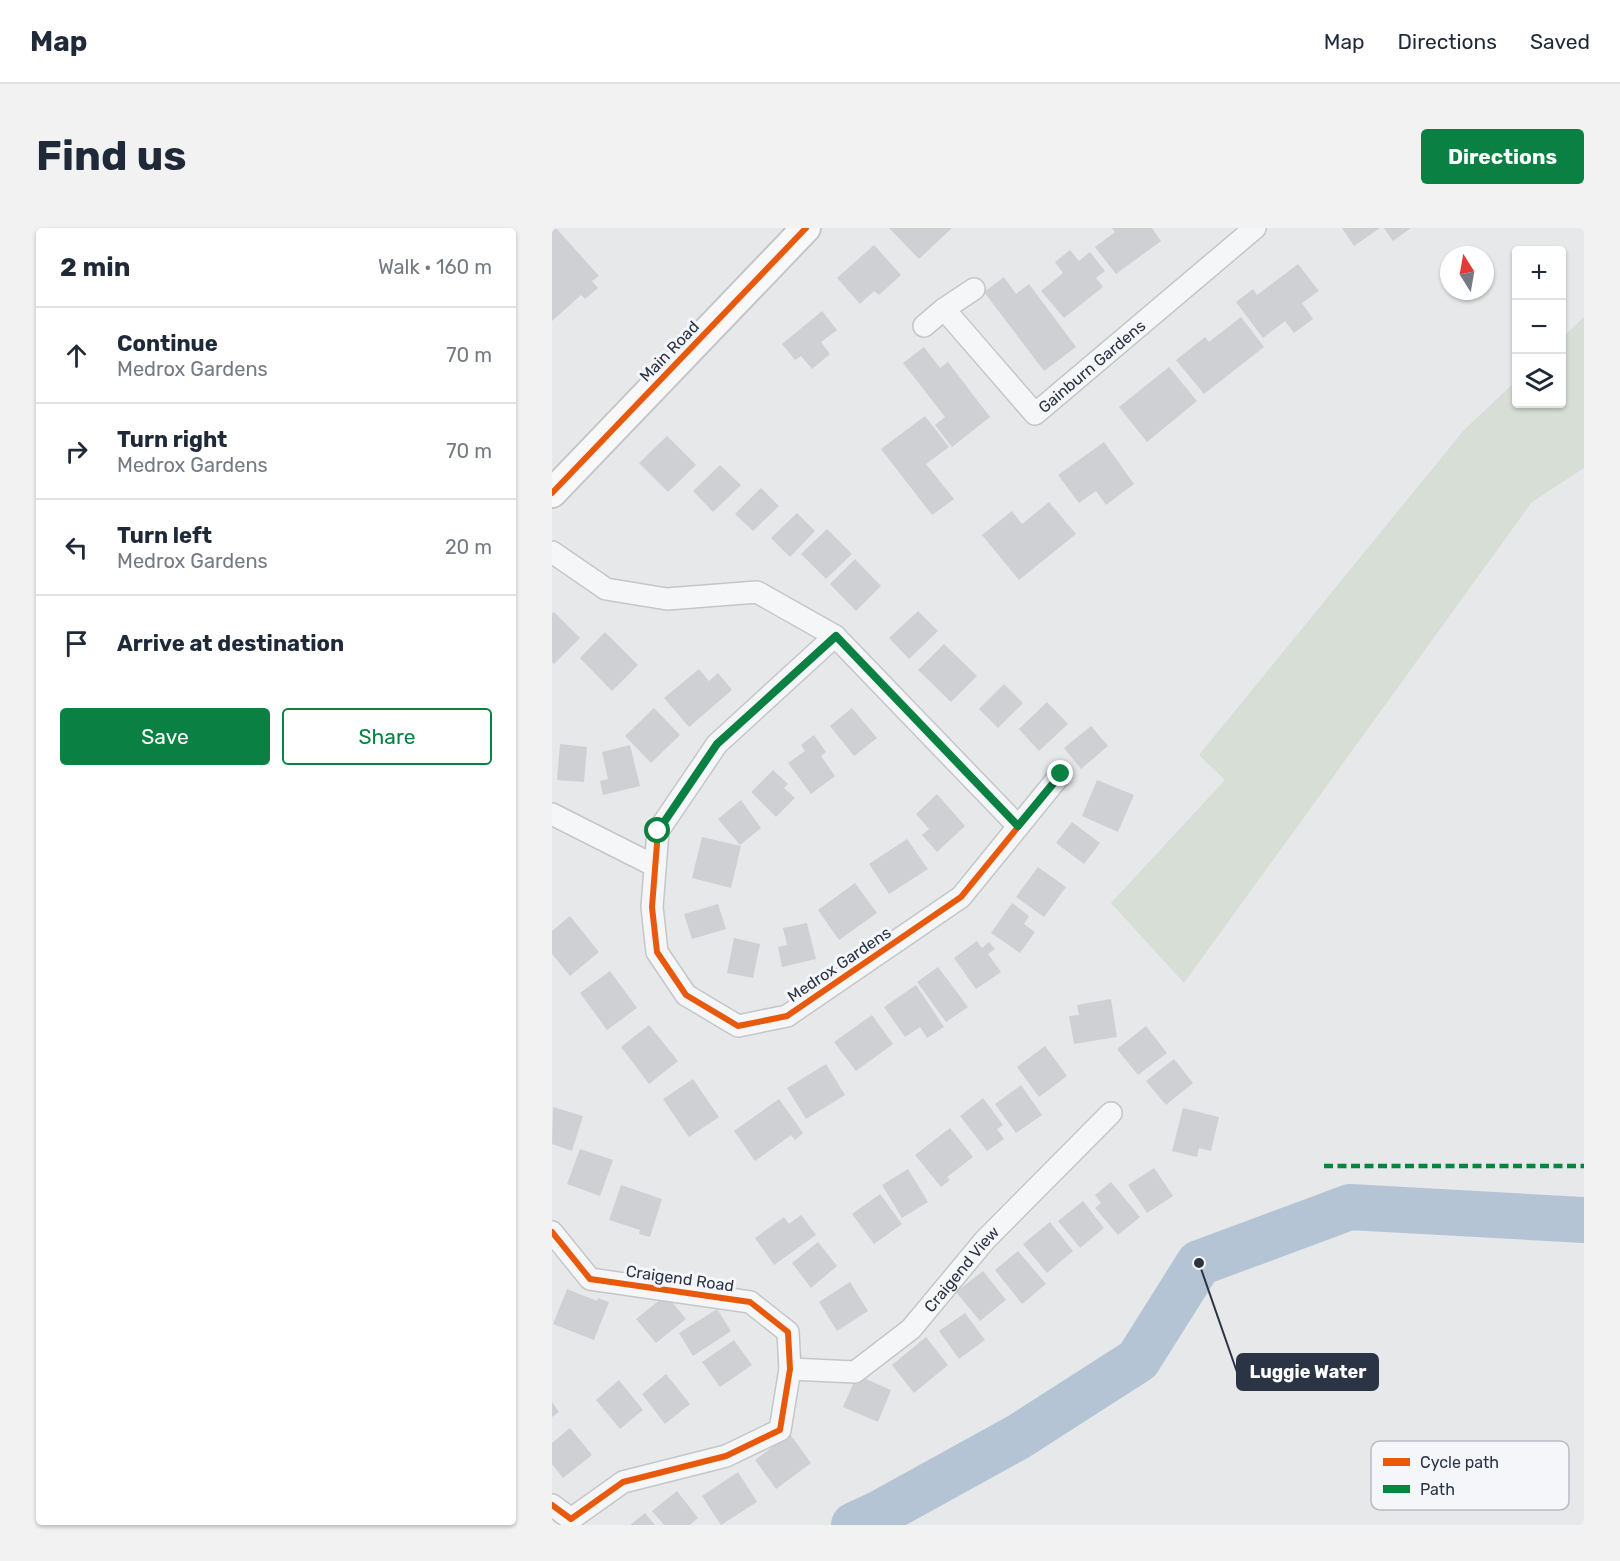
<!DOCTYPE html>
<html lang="en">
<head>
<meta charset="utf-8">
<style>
	body { margin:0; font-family:Rubik,sans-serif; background:#f2f2f3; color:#1f2937 }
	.controls { position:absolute; right:18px; top:18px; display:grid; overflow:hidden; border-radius:6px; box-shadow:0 2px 4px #0004 }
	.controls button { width:54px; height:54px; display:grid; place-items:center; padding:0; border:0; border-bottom:2px solid #e0e1e3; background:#fff; color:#1f2937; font:30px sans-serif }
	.compass { position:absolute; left:888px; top:18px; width:54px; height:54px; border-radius:50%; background:#fff; box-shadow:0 2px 4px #0004; rotate:349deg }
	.stop { position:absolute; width:18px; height:18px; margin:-14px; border:4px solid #0b8043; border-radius:50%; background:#fff }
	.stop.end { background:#0b8043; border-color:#fff; box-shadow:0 2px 6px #0008 }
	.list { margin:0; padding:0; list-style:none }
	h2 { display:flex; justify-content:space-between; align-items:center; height:78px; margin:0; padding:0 24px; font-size:26px }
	h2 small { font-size:20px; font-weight:400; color:#747a83 }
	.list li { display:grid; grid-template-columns:39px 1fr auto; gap:18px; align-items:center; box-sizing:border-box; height:96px; padding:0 24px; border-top:2px solid #e0e1e3 }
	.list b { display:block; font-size:22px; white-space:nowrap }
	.list p { margin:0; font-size:20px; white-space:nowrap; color:#747a83 }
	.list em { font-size:20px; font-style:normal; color:#747a83 }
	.actions { display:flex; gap:12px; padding:18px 24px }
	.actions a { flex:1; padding:14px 0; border:2px solid #0b8043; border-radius:6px; text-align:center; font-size:21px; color:#0b8043 }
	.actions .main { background:#0b8043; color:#fff }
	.icon { flex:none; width:33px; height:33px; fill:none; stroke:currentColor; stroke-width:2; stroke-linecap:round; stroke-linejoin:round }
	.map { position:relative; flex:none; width:1032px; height:1297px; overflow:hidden; border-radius:6px }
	header { display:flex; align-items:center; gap:36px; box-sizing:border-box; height:84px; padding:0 30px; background:#fff; border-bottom:2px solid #e0e1e3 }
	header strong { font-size:28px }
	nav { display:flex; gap:33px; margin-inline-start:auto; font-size:21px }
	.intro { display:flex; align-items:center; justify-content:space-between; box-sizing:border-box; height:144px; padding:0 36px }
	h1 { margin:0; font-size:42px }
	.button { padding:15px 27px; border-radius:6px; background:#0b8043; color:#fff; font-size:21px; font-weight:700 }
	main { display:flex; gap:36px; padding:0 36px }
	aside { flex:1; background:#fff; border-radius:6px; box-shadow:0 2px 4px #0004 }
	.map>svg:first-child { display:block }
	.green { fill:#d6ded6 }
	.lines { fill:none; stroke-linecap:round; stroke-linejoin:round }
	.river { stroke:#b4c4d5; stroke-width:46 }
	.building { fill:#ced0d3 }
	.street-casing { stroke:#c4c6c8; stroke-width:24 }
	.secondary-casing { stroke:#c4c6c8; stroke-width:32 }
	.street { stroke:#f5f6f7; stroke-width:21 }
	.secondary { stroke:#f8f8f8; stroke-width:28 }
	.quiet { stroke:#00873e; stroke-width:4.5; stroke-dasharray:9 4.5; stroke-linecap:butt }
	.cycleway-casing { stroke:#f4f6f9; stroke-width:10 }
	.cycleway { stroke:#e8590c; stroke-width:6 }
	.route { stroke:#0b8043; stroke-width:8 }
	.labels { text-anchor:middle; stroke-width:6; stroke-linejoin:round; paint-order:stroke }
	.street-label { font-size:16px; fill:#2b3445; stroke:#f4f6f9 }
	.key { fill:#f4f6f9; stroke:#b8bcc3; stroke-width:1.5 }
	.key-label { font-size:16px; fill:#2b3445 }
	.leader { fill:none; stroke:#2b3445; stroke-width:2 }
	.callout-dot { fill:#2b3445; stroke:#f4f6f9; stroke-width:2 }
	.callout { fill:#2b3445; stroke:#2b3445; stroke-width:2 }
	.callout-label { font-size:18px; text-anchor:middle; font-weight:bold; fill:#fff }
</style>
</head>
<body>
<header>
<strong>Map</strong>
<nav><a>Map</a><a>Directions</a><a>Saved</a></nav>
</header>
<div class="intro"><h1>Find us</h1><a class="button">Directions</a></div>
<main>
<aside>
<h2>2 min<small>Walk · 160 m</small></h2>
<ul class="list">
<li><svg class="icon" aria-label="ahead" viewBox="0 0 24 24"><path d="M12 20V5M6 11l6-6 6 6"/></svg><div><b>Continue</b><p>Medrox Gardens</p></div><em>70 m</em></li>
<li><svg class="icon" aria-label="right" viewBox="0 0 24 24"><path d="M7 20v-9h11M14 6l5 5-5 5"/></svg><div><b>Turn right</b><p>Medrox Gardens</p></div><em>70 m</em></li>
<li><svg class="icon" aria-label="left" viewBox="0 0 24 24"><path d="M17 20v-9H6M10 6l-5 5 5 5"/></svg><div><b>Turn left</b><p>Medrox Gardens</p></div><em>20 m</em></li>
<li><svg class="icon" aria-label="arrive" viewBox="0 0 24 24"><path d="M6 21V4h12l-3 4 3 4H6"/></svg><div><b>Arrive at destination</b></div></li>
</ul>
<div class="actions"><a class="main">Save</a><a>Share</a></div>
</aside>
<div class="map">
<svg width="1032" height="1297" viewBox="0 0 1032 1297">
	<rect width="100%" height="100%" fill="#e6e8ea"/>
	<path class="green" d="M1032,89v151l-52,34 -348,481 -73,-80 114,-123 -26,-25 265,-325 52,-49v23h46v-66z"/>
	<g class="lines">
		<path class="river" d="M302,1297l28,-13 136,-75 120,-77 61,-97 151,-56 234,13"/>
	</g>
	<path class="building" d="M0,0h4l43,48 -7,5 6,7 -13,11 -4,-4 -29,26z
		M337,0h63l-33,31z
		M560,0h40l9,13 -45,33 -21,-27 20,-15z
		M790,0h38l-26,18z
		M832,0h27l-18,13z
		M322,17l27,30 -22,20 -5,-4 -14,13 -23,-26z
		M518,22l9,11 11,-9 15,19 -9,7 7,9 -39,31 -23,-27 22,-18 -8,-11z
		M746,36l21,27 -17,12 11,16 -19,14 -9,-12 -22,17 -27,-36 17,-13 4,6z
		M452,49l12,17 13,-10 47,63 -32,24 -60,-79z
		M270,83l15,19 -16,12 9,12 -18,15 -11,-13 -6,4 -13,-16z
		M689,89l23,30 -60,47 -28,-34 29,-23 4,5z
		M372,119l16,21 8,-6 42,55 -38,30 -17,-22 10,-8 -42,-54z
		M617,139l28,34 -50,41 -28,-35z
		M373,188l24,31 -23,17 28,35 -22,16 -51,-66z
		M115,208l29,29 -28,27 -29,-29z
		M552,214l30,42 -28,21 -10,-14 -17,12 -21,-28z
		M168,237l21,20 -28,27 -20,-21z
		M209,260l18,18 -26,25 -18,-17z
		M497,274l27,32 -57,46 -37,-45 30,-24 10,13z
		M245,285l18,18 -25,26 -19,-19z
		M275,301l25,25 -26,25 -25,-25z
		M303,331l26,27 -25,25 -26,-27z
		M366,383l20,20 -29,28 -20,-21z
		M2,384l26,26 -26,26 -2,-2v-48z
		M53,404l33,33 -26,26 -32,-33z
		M392,416l33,32 -26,26 -33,-32z
		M147,441l10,12 9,-8 14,17 -43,37 -25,-29z
		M452,456l19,19 -25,25 -19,-19z
		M495,474l21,22 -29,27 -20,-22z
		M102,480l26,27 -29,28 -26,-27z
		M300,480l25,30 -23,18 -24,-30z
		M539,498l17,20 -27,23 -17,-21z
		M262,507l12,17 -5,4 14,20 -24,18 -23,-31 17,-12 -4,-6z
		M8,516l27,3 -3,35 -27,-2z
		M78,517l10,41 -37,9 -3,-14 8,-2 -6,-27z
		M221,542l15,14 -4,4 11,10 -19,19 -25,-25z
		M545,552l37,15 -16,37 -36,-16z
		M385,566l28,32 -28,26 -15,-17 7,-6 -13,-15z
		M189,572l20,28 -21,17 -22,-26z
		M520,594l28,21 -16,21 -28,-21z
		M150,609l39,9 -10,42 -39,-10z
		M355,611l21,30 -39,25 -20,-30z
		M486,639l28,20 -22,30 -28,-20z
		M303,655l22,30 -38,27 -21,-30z
		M460,675l17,13 -5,8 11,8 -15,21 -29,-20z
		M166,676l8,25 -34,10 -8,-25z
		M18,688l29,36 -29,24 -18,-22v-23z
		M255,695l9,36 -34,8 -4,-20 9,-2 -4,-17z
		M182,710l26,6 -7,34 -26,-5z
		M425,713l5,7 7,-6 6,7 -7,5 13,18 -25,17 -22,-31z
		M386,739l30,40 -22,15 -29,-40z
		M58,743l27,37 -30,22 -27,-37z
		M364,757l28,42 -17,11 -7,-11 -15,10 -21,-30z
		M559,771l6,38 -43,7 -5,-28 10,-1 -2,-10z
		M320,787l21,29 -37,27 -22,-29z
		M97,797l29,36 -29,23 -28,-37z
		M594,798l21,27 -29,22 -21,-26z
		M493,818l22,30 -28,21 -22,-30z
		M622,831l19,24 -27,22 -20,-24z
		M274,836l19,31 -39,24 -19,-31z
		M141,851l26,38 -30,20 -26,-38z
		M469,857l21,30 -26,18 -21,-29z
		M431,870l20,27 -6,4 7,10 -17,12 -27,-35z
		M227,871l24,34 -8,7 -4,-5 -36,26 -21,-30z
		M1,879l30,9 -11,35 -20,-7z
		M631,880l36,9 -8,34 -12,-3 -2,9 -25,-6z
		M398,900l23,29 -26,20 3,3 -9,7 -26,-32z
		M28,921l33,11 -13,36 -33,-12z
		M602,940l19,28 -26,17 -19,-28z
		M356,941l20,33 -26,16 -20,-33z
		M559,954l29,35 -22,18 -23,-27 6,-5 -6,-8z
		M69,957l41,14 -12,38 -11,-3 1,-4 -31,-10z
		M328,966l22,30 -28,20 -22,-30z
		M531,973l21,27 -24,20 -22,-27z
		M249,987l15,20 -42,30 -19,-27 29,-21 5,7z
		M498,994l23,29 -26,22 -24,-29z
		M266,1014l19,24 -26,22 -19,-25z
		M466,1023l28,33 -24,20 -27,-34z
		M431,1043l23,29 -26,21 -24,-29z
		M298,1054l18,29 -31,20 -18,-29z
		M15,1061l30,12 1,-3 11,4 -15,38 -41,-16z
		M114,1067l20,24 -30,24 -20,-24z
		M165,1081l14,22 -38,25 -14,-23z
		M413,1085l20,27 -26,19 -20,-28z
		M374,1109l22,28 -34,28 -22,-28z
		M182,1112l18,25 -32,22 -18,-25z
		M114,1146l24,30 -25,20 -23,-30z
		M305,1147l34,15 -13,32 -35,-15z
		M67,1152l24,30 -23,19 -24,-29z
		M0,1174l7,10 -7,5z
		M18,1200l22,27 -29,23 -11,-14v-21z
		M238,1206l21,29 -35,26 -21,-29z
		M186,1244l19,30 -36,23 -19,-29z
		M125,1263l21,27 -8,7h-26l-12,-14z
		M93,1285l10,12h-25z"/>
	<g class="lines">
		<defs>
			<g id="street">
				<path id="s1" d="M392,81l91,105 220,-186"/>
				<path d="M372,98l20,-17 30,-20"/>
				<path d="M0,324l54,37 61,10 90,-7 78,44 183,190"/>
				<path d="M283,408l-118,108 -59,87 -6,76 5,45 29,43 52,31 49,-10 174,-119 100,-123"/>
				<path d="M0,586l103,52"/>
				<path d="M0,1004l38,47 160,23 38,30 2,37 -10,61 -54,26 -103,26 -52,37 -19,-14"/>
				<path id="s2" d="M238,1141l65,3 56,-43 74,-89 126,-127"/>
			</g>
			<path id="secondary" d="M0,265l254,-265"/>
		</defs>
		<use href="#street" class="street-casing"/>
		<use href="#secondary" class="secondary-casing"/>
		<use href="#street" class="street"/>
		<use href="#secondary" class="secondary"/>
		<path class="quiet" d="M772,938h260"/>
		<defs>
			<path id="cycleway" d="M0,265l254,-265
				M283,408l-118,108 -59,87 -6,76 5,45 29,43 52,31 49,-10 174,-119 100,-123
				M0,1004l38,47 160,23 38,30 2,37 -10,61 -54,26 -103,26 -52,37 -19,-14"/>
		</defs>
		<use href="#cycleway" class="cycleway-casing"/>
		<use href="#cycleway" class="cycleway"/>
	</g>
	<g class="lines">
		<path class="route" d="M106,603l59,-87 119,-108 182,190 43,-52"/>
	</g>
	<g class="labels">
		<g class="street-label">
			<text transform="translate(117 123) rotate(-46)" y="6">Main Road</text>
			<text dy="6" stroke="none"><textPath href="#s1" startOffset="213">Gainburn Gardens</textPath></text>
			<text transform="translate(287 736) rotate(-34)" y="6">Medrox Gardens</text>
			<text dy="6" stroke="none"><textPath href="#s2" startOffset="214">Craigend View</textPath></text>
			<text transform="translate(128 1050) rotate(8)" y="6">Craigend Road</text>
		</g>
	</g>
	<rect x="819" y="1213" width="198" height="69" rx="9" class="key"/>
	<rect x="831" y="1230" width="27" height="8" fill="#e8590c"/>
	<rect x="831" y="1257" width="27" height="8" fill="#00873e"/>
	<g class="key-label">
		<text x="868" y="1240">Cycle path</text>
		<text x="868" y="1267">Path</text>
	</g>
	<path class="leader" d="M647 1035L685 1144"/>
	<circle class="callout-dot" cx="647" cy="1035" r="6"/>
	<rect class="callout" x="685" y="1126" width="141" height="36" rx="6"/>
	<g class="callout-label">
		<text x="756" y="1150">Luggie Water</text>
	</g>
</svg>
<div class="controls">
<button>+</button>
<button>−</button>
<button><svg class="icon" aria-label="layers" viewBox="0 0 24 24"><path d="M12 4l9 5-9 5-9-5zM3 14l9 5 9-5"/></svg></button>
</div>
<svg class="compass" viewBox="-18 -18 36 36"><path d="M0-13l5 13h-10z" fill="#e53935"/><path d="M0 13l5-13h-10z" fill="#747a83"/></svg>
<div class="stop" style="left:106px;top:603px"></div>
<div class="stop end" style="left:509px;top:546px"></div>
</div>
</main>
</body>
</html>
